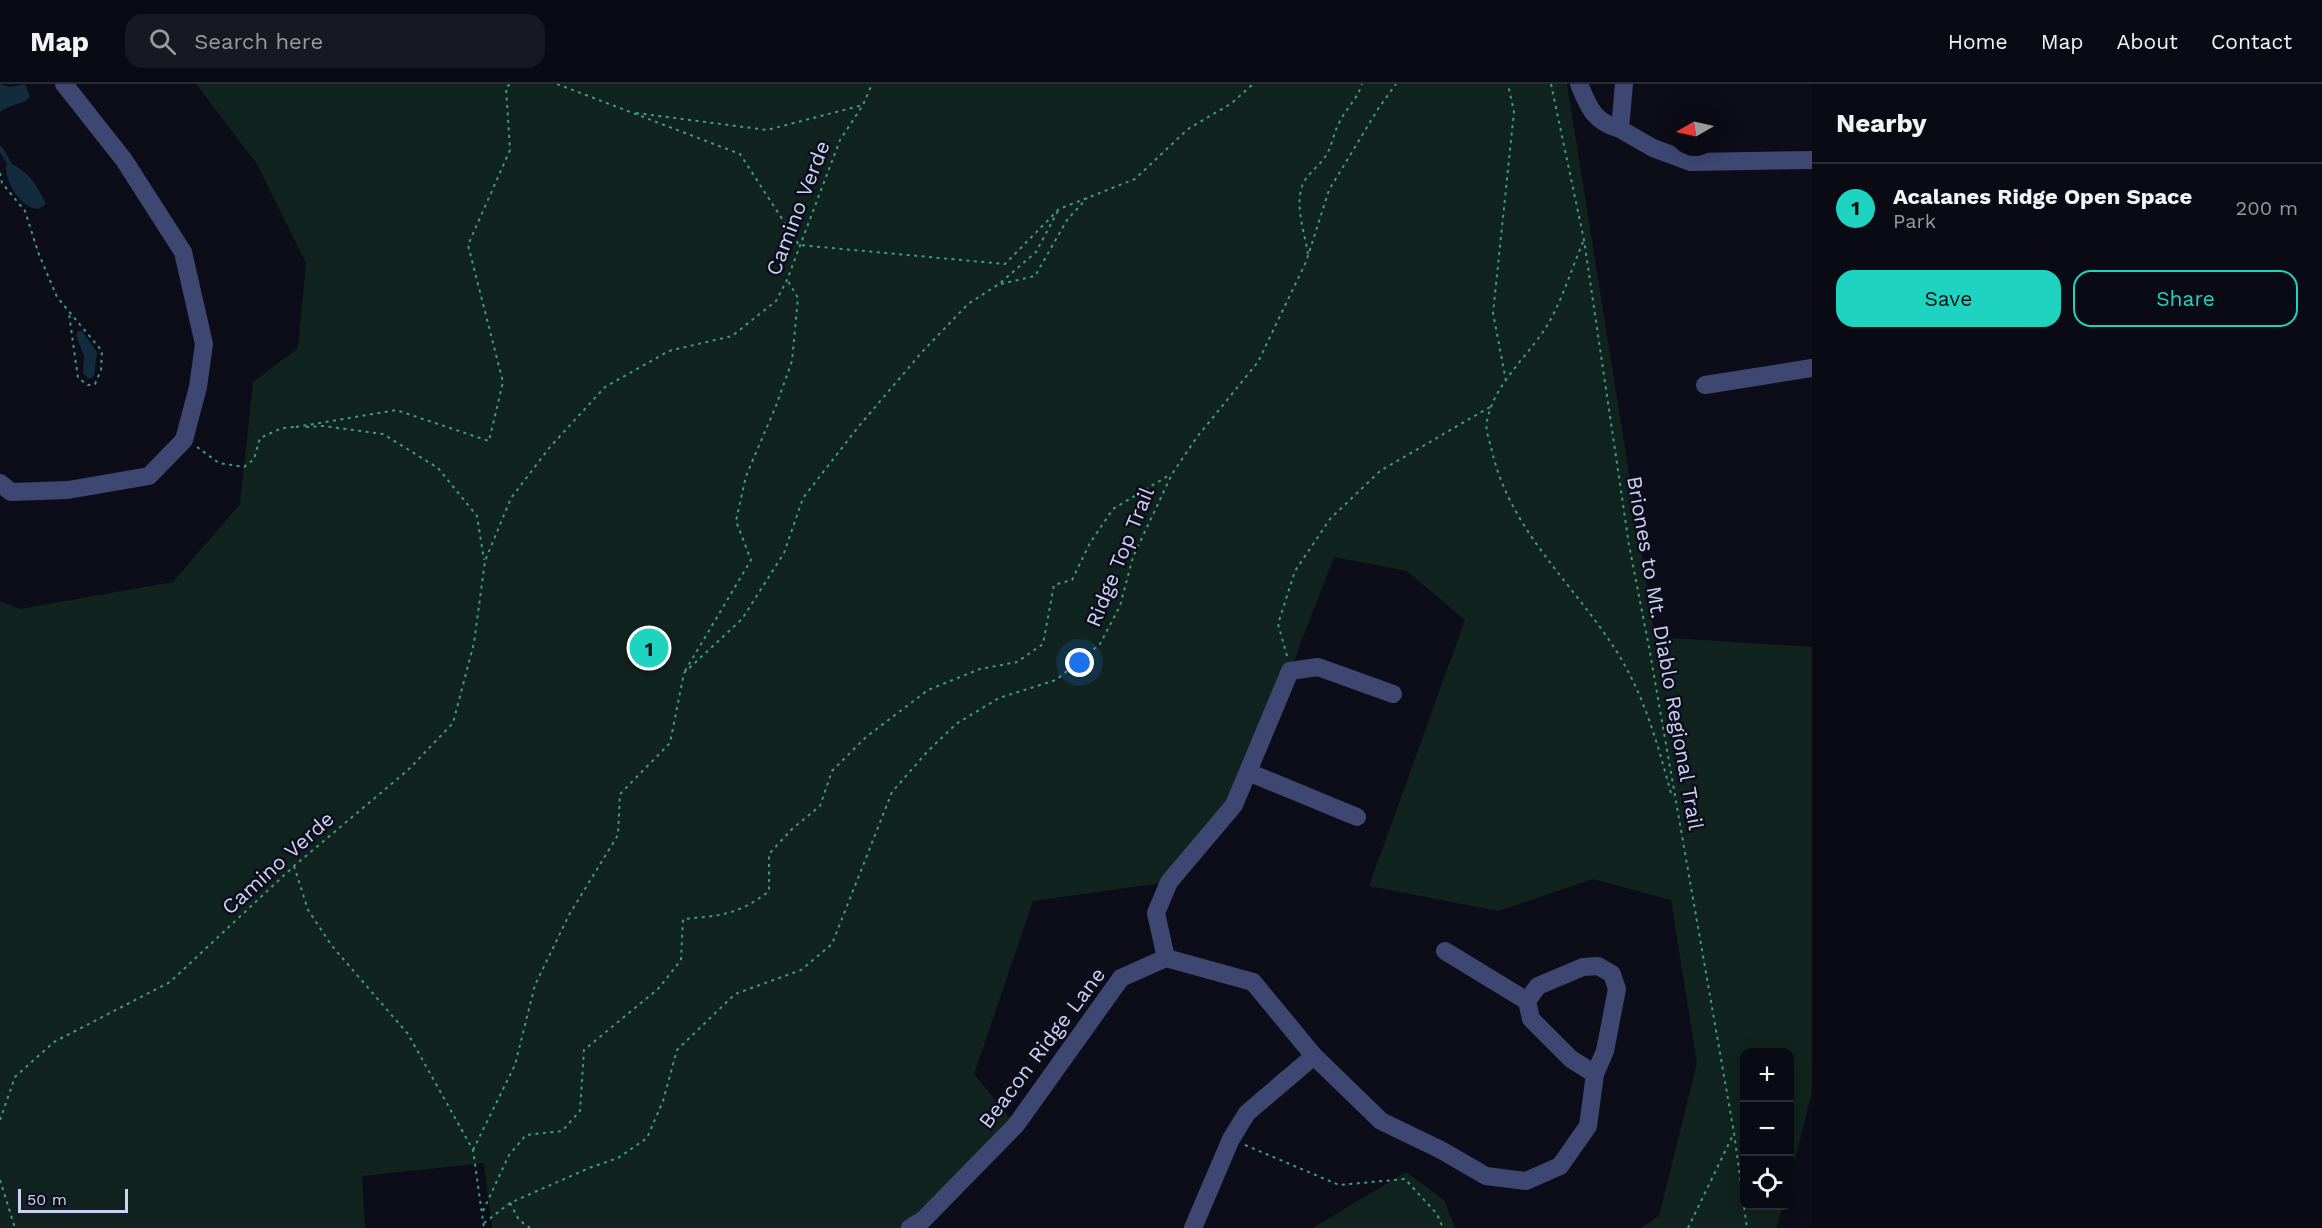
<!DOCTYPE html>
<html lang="en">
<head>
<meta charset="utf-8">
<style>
	body { margin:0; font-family:"Work Sans",sans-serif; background:#181822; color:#f1f3f6 }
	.controls { position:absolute; right:18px; bottom:18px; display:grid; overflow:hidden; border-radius:12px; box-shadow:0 3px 15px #0003 }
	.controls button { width:54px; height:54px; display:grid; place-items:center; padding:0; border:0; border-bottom:2px solid #2a2b34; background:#0a0a14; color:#f1f3f6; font:30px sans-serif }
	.compass { position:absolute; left:1668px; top:18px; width:54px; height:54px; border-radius:50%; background:#0a0a14; box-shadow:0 3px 15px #0003; rotate:261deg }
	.scale { position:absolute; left:18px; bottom:15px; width:110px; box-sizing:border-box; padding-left:6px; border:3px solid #cdd1f8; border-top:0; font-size:16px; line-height:21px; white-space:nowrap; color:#cdd1f8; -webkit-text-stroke:4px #0d0d1a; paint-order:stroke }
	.you { position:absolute; left:1080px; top:579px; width:21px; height:21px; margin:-15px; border:4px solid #fff; border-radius:50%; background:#1a73e8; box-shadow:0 0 0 9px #1a73e833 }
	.badge { display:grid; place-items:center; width:39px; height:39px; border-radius:50%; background:#1ed3c0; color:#111; font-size:20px; font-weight:700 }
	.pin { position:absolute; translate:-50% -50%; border:3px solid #fff; box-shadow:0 2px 6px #0006 }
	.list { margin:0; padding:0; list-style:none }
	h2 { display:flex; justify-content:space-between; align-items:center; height:78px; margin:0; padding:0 24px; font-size:26px }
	h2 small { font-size:20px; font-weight:400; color:#999aa0 }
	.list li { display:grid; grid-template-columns:39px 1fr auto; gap:18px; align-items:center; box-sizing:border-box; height:90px; padding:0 24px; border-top:2px solid #2a2b34 }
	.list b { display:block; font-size:22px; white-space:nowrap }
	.list p { margin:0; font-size:20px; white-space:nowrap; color:#999aa0 }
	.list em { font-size:20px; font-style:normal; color:#999aa0 }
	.actions { display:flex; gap:12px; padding:18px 24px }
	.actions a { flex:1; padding:14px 0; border:2px solid #1ed3c0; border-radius:18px; text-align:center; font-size:21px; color:#1ed3c0 }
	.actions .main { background:#1ed3c0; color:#111 }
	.icon { flex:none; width:33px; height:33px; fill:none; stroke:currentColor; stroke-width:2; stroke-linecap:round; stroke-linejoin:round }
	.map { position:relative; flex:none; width:1812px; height:1144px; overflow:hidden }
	header { display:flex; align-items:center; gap:36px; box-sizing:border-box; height:84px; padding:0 30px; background:#0a0a14; border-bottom:2px solid #2a2b34 }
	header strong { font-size:28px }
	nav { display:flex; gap:33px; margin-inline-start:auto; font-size:21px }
	.search { width:420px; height:54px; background:#181822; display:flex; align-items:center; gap:15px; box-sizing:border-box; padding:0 21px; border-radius:18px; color:#999aa0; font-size:22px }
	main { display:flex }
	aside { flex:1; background:#0a0a14 }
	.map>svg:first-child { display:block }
	.green { fill:#11231e }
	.water { fill:#132c3d }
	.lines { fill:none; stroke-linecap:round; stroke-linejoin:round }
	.stream { stroke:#132c3d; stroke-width:4.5 }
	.path { stroke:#3c9d83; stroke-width:2; stroke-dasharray:3 4.5; stroke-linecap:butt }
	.minor { stroke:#3e4772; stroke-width:18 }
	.labels { text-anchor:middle; stroke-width:5; stroke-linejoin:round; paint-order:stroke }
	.street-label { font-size:21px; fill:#cdd1f8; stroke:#0d0d1a }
</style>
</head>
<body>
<header>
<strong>Map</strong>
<div class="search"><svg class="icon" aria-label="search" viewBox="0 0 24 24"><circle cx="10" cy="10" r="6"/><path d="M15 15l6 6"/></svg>Search here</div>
<nav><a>Home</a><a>Map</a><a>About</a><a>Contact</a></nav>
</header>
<main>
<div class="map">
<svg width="1812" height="1144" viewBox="0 0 1812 1144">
	<rect width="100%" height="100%" fill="#0d0d1a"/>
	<path class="green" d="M196,0h1371l88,553 157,10v444l-22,88v-127h-46v154h39l-7,22h-135l18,-12 38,-153 -26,-163 -78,-21 -95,32 -129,-25 96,-266 -58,-49 -73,-14 -44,114 -56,134 -65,77 -136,19 -59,173 42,51 -106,103h-418l-8,-65 -122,13 3,52h-365v-627l20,8 153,-27 67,-78 13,-122 45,-34 8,-85 -49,-99z
		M1406,1088l38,28 11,28h-142z"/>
	<path class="water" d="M0,0l10,3 15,-3 5,13c-6,8 -21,7 -30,15z
		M9,79c19,7 29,24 37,41l-8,5c-17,-1 -33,-27 -32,-43z
		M78,247h4l15,21 -3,24 -5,3 -6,-6 1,-17 -8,-21z"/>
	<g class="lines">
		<path class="stream" d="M0,64l9,15"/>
		<path class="path" d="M557,0l183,70 59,91 206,19 54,-55 76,-30 53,-50 44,-26 21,-19
			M1551,0l33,156 45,305 20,102 85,486 13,95
			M636,29l131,17 96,-25
			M0,89l2,10 23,28 13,41 19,45 45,54 -1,19 -6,14 -7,1 -10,-7 -9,-64
			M1583,158c-12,28 -22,62 -38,87 -20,30 -51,56 -58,92 -2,8 2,18 4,26 18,85 86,139 129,210 26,43 39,92 52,140
			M1308,170c-3,-20 -12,-44 -7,-64 3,-15 16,-21 24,-33 7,-10 8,-23 14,-34 7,-15 18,-23 23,-39
			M1001,200l34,-8 32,-56 20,-22
			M1506,297l-13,-68 21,-201 -6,-28
			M296,343l100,-17 93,31 14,-59 -35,-137 42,-95 -4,-63 5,-3
			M306,343l17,-1 60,8 55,34 39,48 7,44
			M197,363l22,16 25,4 10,-8 6,-21 22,-10 12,-1
			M1287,572l-9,-32 17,-53 35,-52 50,-48 110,-64
			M685,587l66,-111 -15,-39 10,-45 30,-70 16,-45 6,-63 -10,-17
			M294,782l14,44 24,36 76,88 65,116 11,78
			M0,1036l15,-43 39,-35 116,-60 124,-116 114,-96 45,-47 21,-80 11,-82 26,-63 39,-51 55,-60 64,-36 63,-15 44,-35 11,-21 53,-140 23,-35 9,-21
			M1245,1061l94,40 66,-6 32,35 6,14
			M473,1066l42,-85 20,-80 34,-70 49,-80 2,-41 50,-51 14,-70 58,-54 42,-66 19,-55 56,-72 63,-74 46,-48 31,-20 37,-32 23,-43
			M0,1096l15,48
			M510,1119l9,17 11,8
			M483,1127l26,-56 17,-20 36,-4 18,-20 4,-61 74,-61 23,-29 2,-41c36,-3 56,-4 86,-28v-37l23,-25 28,-23 12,-35 34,-34 62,-47 52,-21 37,-7 26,-18 11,-59 18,-5 18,-37 23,-34 58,-35
			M484,1139l26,-20 79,-35 29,-10 29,-20 16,-37 14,-51 58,-56 66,-24 31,-26 60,-152 35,-40 29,-28 43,-26 57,-18 44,-36 20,-38 13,-49 39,-83 25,-37 61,-75 48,-100 23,-72 49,-81 18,-25
			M1688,1144l46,-95"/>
		<path class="minor" d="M1579,0c10,24 15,38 41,45
			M1624,0l-4,45 33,19 38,14 121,-2
			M1705,301l107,-17
			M0,399l11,9 57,-2 81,-14 35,-36 14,-53 6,-43 -21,-92 -59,-92 -60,-76
			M1248,688l109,45
			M1445,867l82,50
			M1166,874l-10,-45 13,-31 65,-77 56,-134 28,-4 75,27
			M910,1144l13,-8 93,-95 105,-147 45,-20 87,24 61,74 67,65 60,29 45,26 40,5 34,-15 28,-40 7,-52 10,-23 12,-62 -5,-15 -14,-8 -15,1 -45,19 -11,15 4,18 40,40 24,15
			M1193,1144l38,-89 16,-26 67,-57"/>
	</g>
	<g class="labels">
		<g class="street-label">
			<text transform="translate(798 124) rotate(-69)" y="7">Camino Verde</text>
			<text transform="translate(1120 473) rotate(-68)" y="7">Ridge Top Trail</text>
			<text transform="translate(1665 569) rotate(80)" y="7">Briones to Mt. Diablo Regional Trail</text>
			<text transform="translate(278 779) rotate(-42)" y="7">Camino Verde</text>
			<text transform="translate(1042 964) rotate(-53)" y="7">Beacon Ridge Lane</text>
		</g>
	</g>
</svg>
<div class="controls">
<button>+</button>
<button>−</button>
<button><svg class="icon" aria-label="locate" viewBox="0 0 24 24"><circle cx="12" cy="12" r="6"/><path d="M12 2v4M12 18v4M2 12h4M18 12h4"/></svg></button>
</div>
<svg class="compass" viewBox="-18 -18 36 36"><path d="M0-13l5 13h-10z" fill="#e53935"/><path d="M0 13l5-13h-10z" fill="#999aa0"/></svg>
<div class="scale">50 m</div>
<div class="you"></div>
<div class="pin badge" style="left:649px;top:564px">1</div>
</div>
<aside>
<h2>Nearby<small></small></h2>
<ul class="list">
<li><span class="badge">1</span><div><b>Acalanes Ridge Open Space</b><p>Park</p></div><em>200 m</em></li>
</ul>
<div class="actions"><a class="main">Save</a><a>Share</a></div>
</aside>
</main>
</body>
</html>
